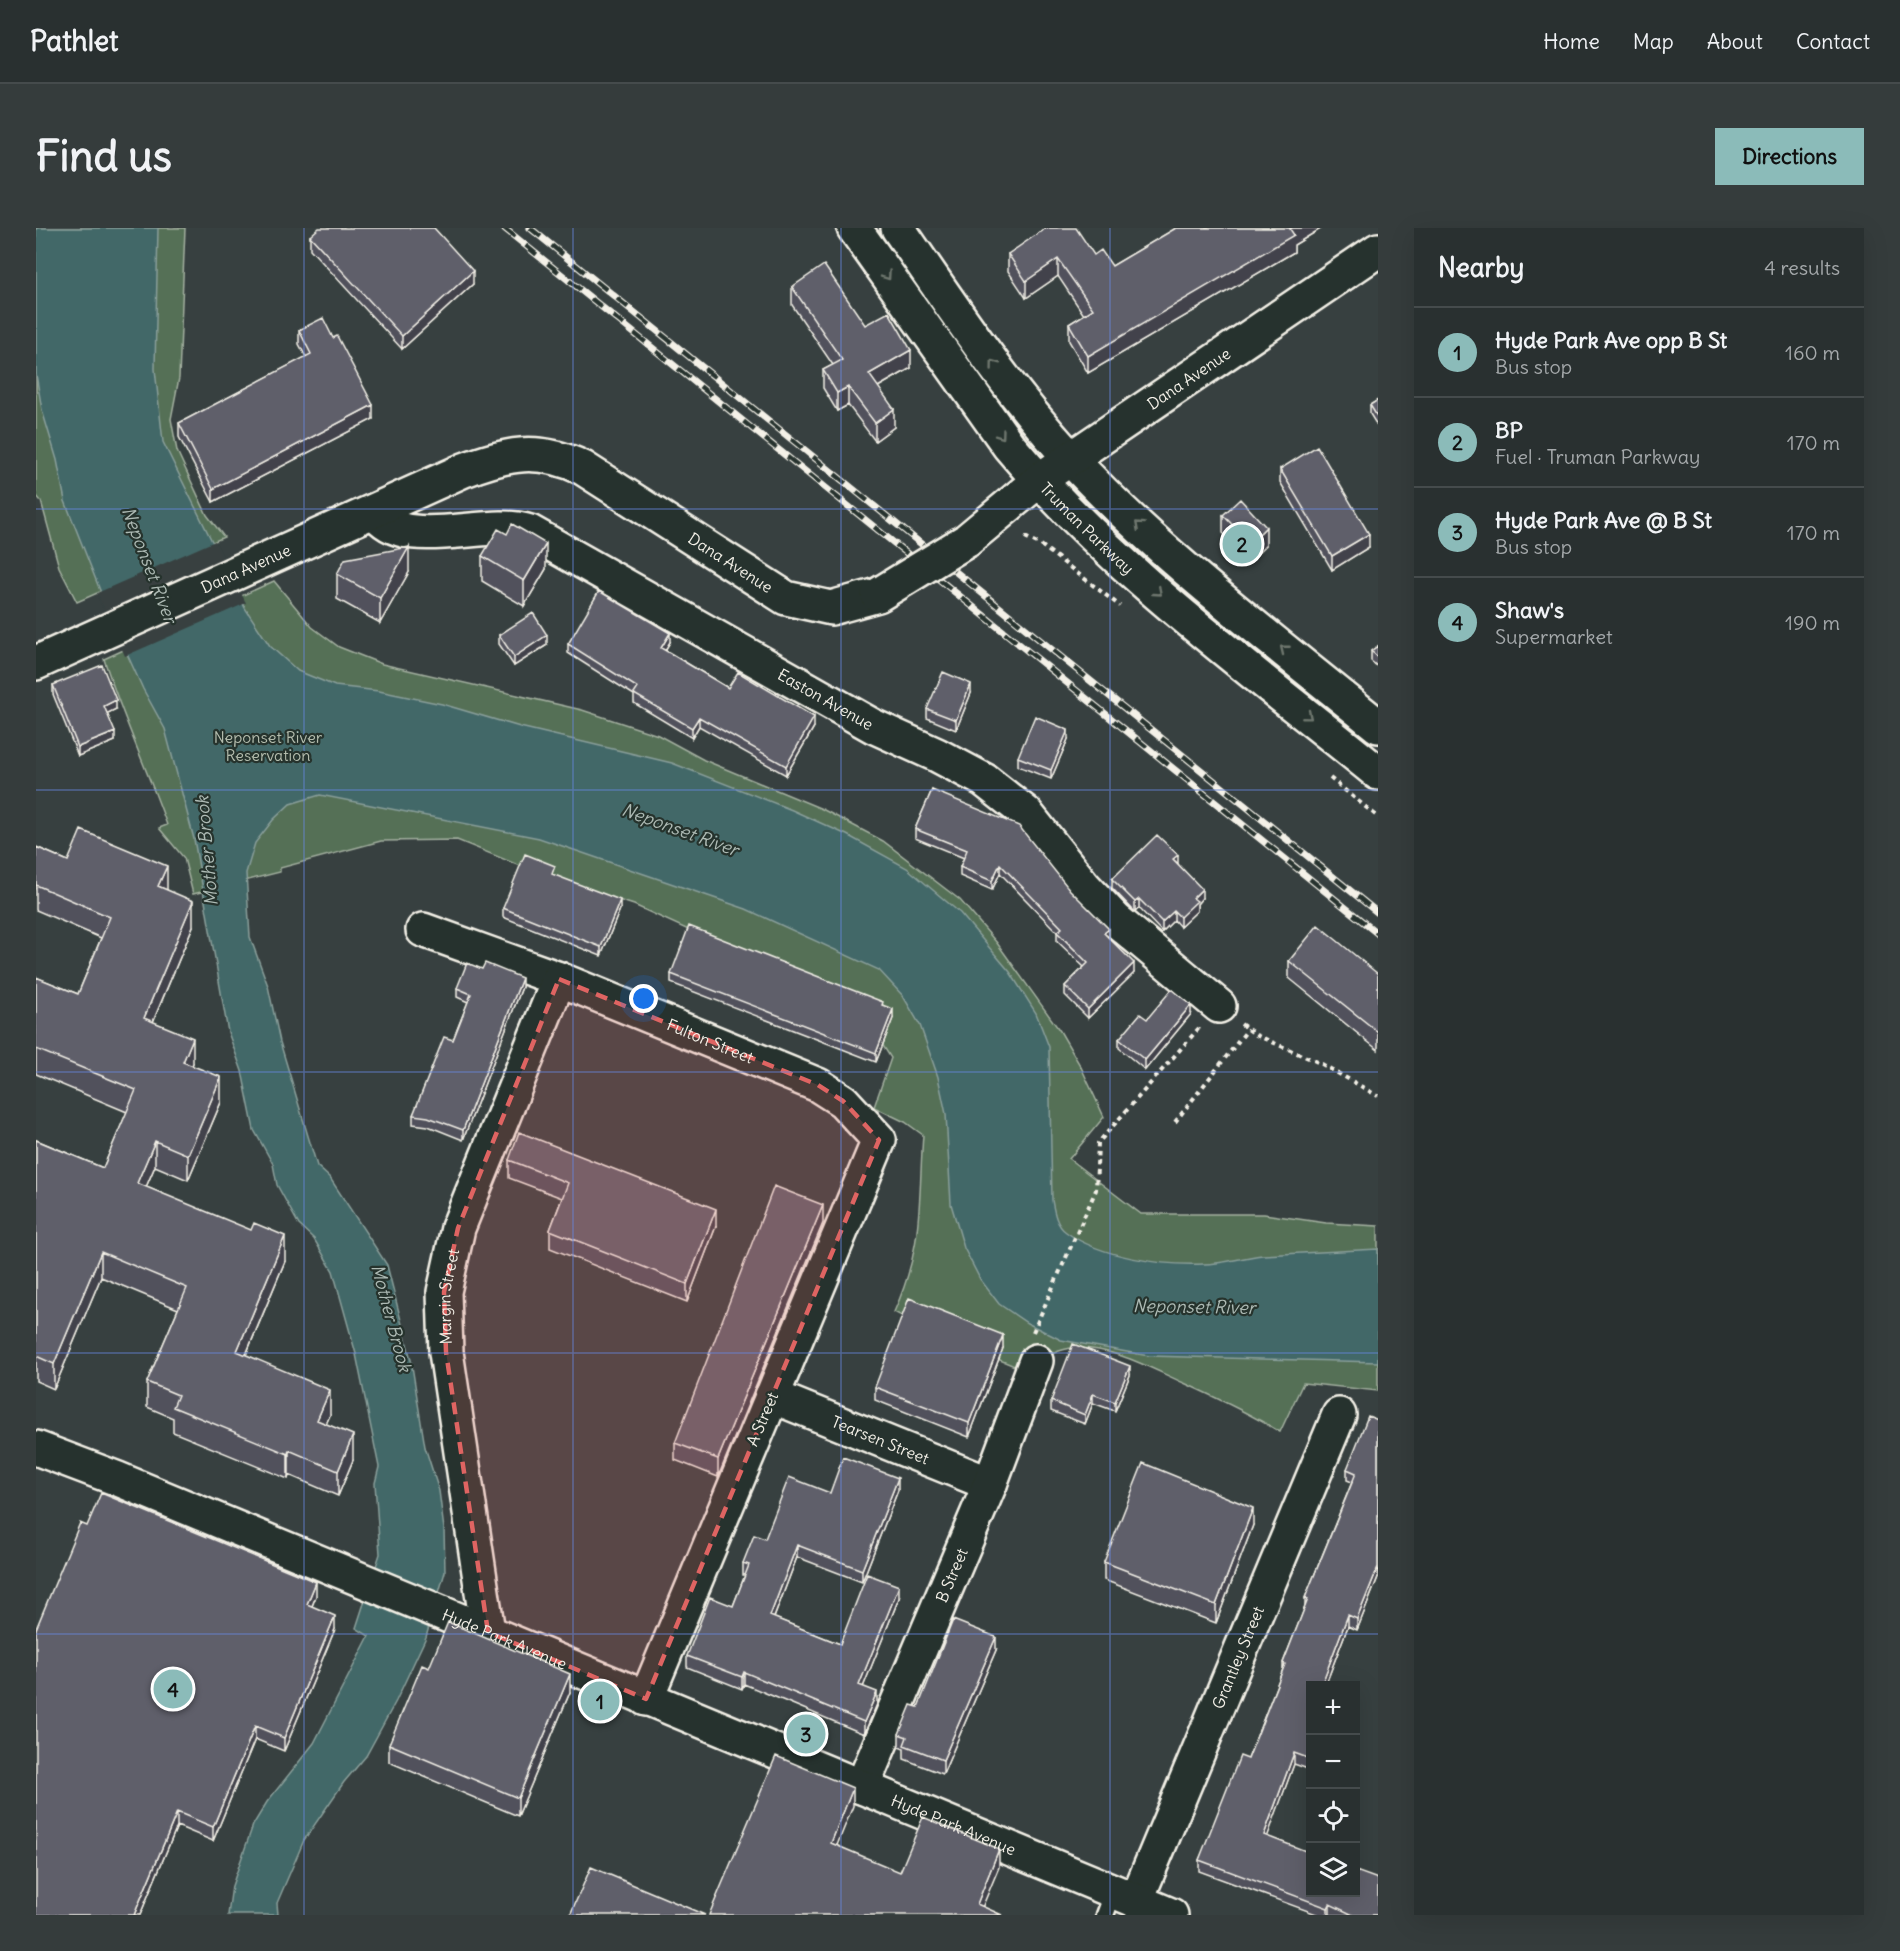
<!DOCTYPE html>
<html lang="en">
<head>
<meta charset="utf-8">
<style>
	body { margin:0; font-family:Delius,sans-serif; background:#353c3c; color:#f1f3f6 }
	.controls { position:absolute; right:18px; bottom:18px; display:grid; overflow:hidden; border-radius:0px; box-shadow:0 6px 24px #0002 }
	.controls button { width:54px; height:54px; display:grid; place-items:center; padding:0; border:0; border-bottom:2px solid #454b4c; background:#293030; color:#f1f3f6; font:30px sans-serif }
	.you { position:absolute; left:608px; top:771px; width:21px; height:21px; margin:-15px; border:4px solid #fff; border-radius:50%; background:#1a73e8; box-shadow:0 0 0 9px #1a73e833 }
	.badge { display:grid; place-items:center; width:39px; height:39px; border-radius:50%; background:#8bbbb9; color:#111; font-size:20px; font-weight:700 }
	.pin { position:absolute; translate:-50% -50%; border:3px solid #fff; box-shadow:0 2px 6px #0006 }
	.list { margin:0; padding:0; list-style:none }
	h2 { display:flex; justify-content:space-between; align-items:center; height:78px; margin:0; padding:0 24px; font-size:26px }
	h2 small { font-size:20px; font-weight:400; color:#a5a9ab }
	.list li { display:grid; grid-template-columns:39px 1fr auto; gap:18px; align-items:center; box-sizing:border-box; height:90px; padding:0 24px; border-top:2px solid #454b4c }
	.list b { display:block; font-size:22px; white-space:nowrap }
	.list p { margin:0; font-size:20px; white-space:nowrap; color:#a5a9ab }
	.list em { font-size:20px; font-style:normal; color:#a5a9ab }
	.icon { flex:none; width:33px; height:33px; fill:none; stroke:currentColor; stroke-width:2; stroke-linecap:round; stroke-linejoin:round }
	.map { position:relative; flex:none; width:1342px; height:1687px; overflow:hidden; border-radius:0px }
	header { display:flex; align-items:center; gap:36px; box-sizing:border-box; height:84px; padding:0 30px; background:#293030; border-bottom:2px solid #454b4c }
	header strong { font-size:28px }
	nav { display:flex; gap:33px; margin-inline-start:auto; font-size:21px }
	.intro { display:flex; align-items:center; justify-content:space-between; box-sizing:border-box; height:144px; padding:0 36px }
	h1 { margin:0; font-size:42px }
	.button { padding:15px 27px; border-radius:0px; background:#8bbbb9; color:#111; font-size:21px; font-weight:700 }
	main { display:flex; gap:36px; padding:0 36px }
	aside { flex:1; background:#293030; border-radius:0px; box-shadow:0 6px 24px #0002 }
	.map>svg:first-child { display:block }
	.green { fill:#547057; stroke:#a4b0a0; stroke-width:1.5 }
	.water { fill:#436867; stroke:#8a9f9b; stroke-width:1.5 }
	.pier { fill:#374040 }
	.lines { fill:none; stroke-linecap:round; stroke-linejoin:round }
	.lane-casing { stroke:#f4f1e8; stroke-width:21 }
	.street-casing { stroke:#f4f1e8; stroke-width:38 }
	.secondary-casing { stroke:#f4f1e8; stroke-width:38 }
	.primary-casing { stroke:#f4f1e8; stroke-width:38 }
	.path { stroke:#f4f1e8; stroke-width:4; stroke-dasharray:4.5 4.5; stroke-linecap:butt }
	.lane { stroke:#26332d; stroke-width:16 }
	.street { stroke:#26332d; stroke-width:33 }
	.secondary { stroke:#26332d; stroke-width:33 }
	.primary { stroke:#26332d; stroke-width:33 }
	.rail-casing { stroke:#f4f1e8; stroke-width:7 }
	.rail { stroke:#26332d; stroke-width:4.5; stroke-dasharray:14; stroke-linecap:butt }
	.secondary-bridge-casing { stroke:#f4f1e8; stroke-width:38; stroke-linecap:butt }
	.secondary-bridge { stroke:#26332d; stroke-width:33 }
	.wall { fill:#51515c; stroke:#f4f1e8; stroke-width:1.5 }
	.shaded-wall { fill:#42424b; stroke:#f4f1e8; stroke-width:1.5 }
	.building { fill:#5e5e6b; stroke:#f4f1e8; stroke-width:1.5 }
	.oneway { stroke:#6e766e }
	.marked { fill:#df6462; fill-opacity:0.2; stroke:#df6462; stroke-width:4.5; stroke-dasharray:12 8; stroke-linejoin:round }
	.grid { fill:none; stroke:#6887de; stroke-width:1.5; stroke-opacity:0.55 }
	.labels { text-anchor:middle; stroke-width:4.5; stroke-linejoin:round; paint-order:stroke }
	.street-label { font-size:16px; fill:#f4f1e8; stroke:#26332d }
	.park-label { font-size:16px; fill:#b4bdae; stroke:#26332d }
	.water-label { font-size:18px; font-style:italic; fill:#adbab4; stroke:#26332d }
</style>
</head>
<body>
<header>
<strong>Pathlet</strong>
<nav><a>Home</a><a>Map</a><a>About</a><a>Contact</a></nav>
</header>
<div class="intro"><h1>Find us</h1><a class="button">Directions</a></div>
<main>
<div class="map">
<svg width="1342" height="1687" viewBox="0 0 1342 1687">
	<rect width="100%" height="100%" fill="#374040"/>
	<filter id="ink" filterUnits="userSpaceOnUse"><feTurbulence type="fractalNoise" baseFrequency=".0167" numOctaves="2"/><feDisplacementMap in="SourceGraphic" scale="12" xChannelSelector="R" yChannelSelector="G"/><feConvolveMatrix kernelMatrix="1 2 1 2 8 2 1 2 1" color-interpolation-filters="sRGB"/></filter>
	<g filter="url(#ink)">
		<path class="green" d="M0,0h149l-6,150 -8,41 6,32 30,64 17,22 -147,65 -18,-35 -18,-66 -5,-6z
			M238,353l38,46 27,20 43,17 200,46 76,25 46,25 118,49 61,32 77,59 37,43 63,88 21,36 23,50 -35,42 72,55h123l62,9 52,3v165l-75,-8 -23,49c-31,-19 -63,-34 -96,-49 -34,-15 -70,-36 -109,-35 -18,0 -36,13 -51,22l-92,-38 -38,-20c30,-66 24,-109 29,-177l-18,-13 -31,-15 17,-49 -32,-50 -225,-103 -84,-27 -93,-38 -76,1 -101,27v4l-87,22 -9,-36 -25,-30 8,-3c-20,-56 -45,-109 -63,-166z"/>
		<path class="water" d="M0,0h122l-3,141 8,73 82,166 25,38 28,25 37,15 44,5 63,13 78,23 152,36 120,47 55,25 60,33 53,45 50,59 26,41 13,34 3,153c2,11 4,25 14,32 34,25 97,34 138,32 20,0 39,-7 59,-9 38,-2 77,-4 115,-6v113l-229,-6 -88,-16 -34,-17 -28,-19 -19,-25 -16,-31 -13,-44 -5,-90 -8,-37 -18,-52 -17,-29 -24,-26 -133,-61 -207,-71 -219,-43 -30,9 -17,16 -18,23 -9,30 4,64 18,49 12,56 37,124 13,12 57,87 24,95 14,87 14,44 5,38 1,43 -19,65 -30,64 -30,55 -22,26 -40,58 -27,63 1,12h-50l4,-29 21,-61 14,-23 47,-59 55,-107 -13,-8 24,-74 -5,-71 4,-16 -23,-113 -23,-83 -19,-32 -15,-14 -22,-40 -4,-21 -19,-34 -12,-59 -14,-39 -34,-193 -29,-110 -22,-40 -31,-68 -47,-120 -8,-41 -15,-50 -6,-36z"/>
		<path class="pier" d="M179,313l31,62 -121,53 -28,-63z"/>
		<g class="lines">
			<defs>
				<path id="lane" d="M1069,1687l9,-24"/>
				<g id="street">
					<path id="s1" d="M339,283c29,44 112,5 155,21l343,194 64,29 47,25 42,33 58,73 32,34 103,86"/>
					<path id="s2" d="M387,702l136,49 259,106 25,16 36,39 -233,559"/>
					<path id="s3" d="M736,1168l218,88"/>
					<path id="s4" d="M452,1404l-42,-280 -2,-60 14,-64 101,-249"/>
					<path id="s5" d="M826,1559l128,-303 46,-123"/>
					<path id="s6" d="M1100,1673l203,-486"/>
				</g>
				<g id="secondary">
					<path id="s7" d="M818,0l155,218c106,126 243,224 369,327"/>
					<path d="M862,0c54,78 107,159 171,229 92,100 204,183 309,269"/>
					<path id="s8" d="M930,313l73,-61 339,-230"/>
					<path id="s9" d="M0,435l428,-193c44,-17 75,-23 119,-2l203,130 45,10 47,-13"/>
				</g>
				<g id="primary">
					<path id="s10" d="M0,1220l82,31 1053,436"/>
				</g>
			</defs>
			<use href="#lane" class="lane-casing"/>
			<use href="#street" class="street-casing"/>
			<use href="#secondary" class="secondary-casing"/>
			<use href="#primary" class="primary-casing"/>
			<path class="path" d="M989,309l16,8 79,61
				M1294,550l48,39
				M1205,796l15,11 64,28 58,33
				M1139,894l73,-93
				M997,1104l63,-142 2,-47 101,-115"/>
			<use href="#lane" class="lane"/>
			<use href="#street" class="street"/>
			<use href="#secondary" class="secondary"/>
			<use href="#primary" class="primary"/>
			<defs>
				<path id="rail" d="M468,0l874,706
					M494,0l848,685"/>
			</defs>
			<use href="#rail" class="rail-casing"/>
			<use href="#rail" class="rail"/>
			<defs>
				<path id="secondary-bridge" d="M842,367l88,-54"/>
			</defs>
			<use href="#secondary-bridge" class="secondary-bridge-casing"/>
			<use href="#secondary-bridge" class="secondary-bridge"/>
		</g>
		<path class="wall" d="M1140,0h146l-28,17v7l-206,121 -19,-32v-17l15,-9 -26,-39 -32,22 -18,-27v-17l86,1 18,11z
			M274,8l163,48 -71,65 -92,-100z
			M756,59l73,38 46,43 -33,19 16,40 -19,14 -27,-36 -11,6 -14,-23v-18l10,-5 -41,-60z
			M263,102l34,8 40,81 -160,83 -34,-65v-14l127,-66 -7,-13z
			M1342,172v27l-8,-13v-9z
			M1244,241l89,78 -37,23 -52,-88z
			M1187,287l43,30 -16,16 -27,-28z
			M446,328l64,13 -22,37 -42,-25z
			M373,344l-29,51 -43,-24v-25z
			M463,407l48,10 -33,21 -15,-22z
			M634,414l-5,8 63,38 86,39 -28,48 -87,-49 -7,12 -58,-35v-8l-66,-42v-9z
			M1342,418v21l-7,-6v-10z
			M17,457l63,24 -9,4 8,28 -37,15 -25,-62z
			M935,465l-15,37 -29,-12v-9z
			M1032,511l-17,40 -33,-13v-9z
			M896,562l177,148 25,35 -46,45 -23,-23v-9l19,-19 -27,-26v-9l-57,-59 -8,17 -32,-14v-9l4,-9 -49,-20v-9z
			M0,619l32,14 99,29 26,36 -40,96 40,41 -1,2 29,37 -33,78 -33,-14 -9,21 139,74 -39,94 84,60 -4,9 27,36 -15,36 -49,-21 -1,4 -115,-47v-14l-26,-11v-25l31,-73 -77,-32 -47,112 -18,-8v-241l67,28 24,-56 -91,-38v-97l42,17 23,-56 -65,-28z
			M1142,636l24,34 -5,6v7l-17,16 -6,-7 -12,12 -23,-24 -4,4 -23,-24v-9z
			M467,680l117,1 -19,47 -98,-39z
			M1253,733l89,13v76l-89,-72z
			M635,746l212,31 10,13 -17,44 -205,-79z
			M486,759l-59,153 -35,-14 -15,-2v-9l40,-75 15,-38 -11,-5v-9z
			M1155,786l-46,56 -26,-22v-9l28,-20z
			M473,932l207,66 -29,76 -137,-54v-18l12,-32 -53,-20z
			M787,995l-105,254 -43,-17v-17z
			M967,1120l-34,89 -94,-37v-13z
			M1094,1147l-15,36 -22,-8 -8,21 -34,-13v-10z
			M1342,1192v157l-21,53 -9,-4 -23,60h-14v77l-3,6 -14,-5 -27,72 111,79h-59l-120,-44v-11l49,-101 35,-90v-6l22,-56v-9l47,-116 -5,-2v-11z
			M862,1262l-36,92 -65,-25 -23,61 66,26 59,-46 -36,89 14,17 -13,30 -120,-50 -2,5 -55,-22v-11l46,-50 12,-31h-2v-12l87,-70z
			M1217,1297l-37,98 -112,-43v-18z
			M51,1298l229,70 -4,10 23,23 -51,122 -29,-12 -42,102 -36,-15 -37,89h-104z
			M960,1422l-53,124 -39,-15v-10l-5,-2v-13l19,-27z
			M393,1440l141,24 -52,124 -129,-54v-18z"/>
		<path class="shaded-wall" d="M1256,0h30l-28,17v7l-206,121v-17z
			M1022,31v17l-32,22v-17z
			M437,43v13l-71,65v-13z
			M875,122v18l-42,24v-18z
			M812,159v18l-11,6v-18z
			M337,177v14l-160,83v-13z
			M858,181v18l-19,14v-18z
			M1230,299v18l-16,16v-18z
			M1333,306v13l-37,23v-14z
			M510,316v25l-22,37v-25z
			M373,319v25l-29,51v-25z
			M634,405v9l-9,15v-9z
			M511,407v10l-33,21v-9z
			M935,456v9l-15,37v-10z
			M80,472v9l-12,6v-9z
			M663,489v9l-7,12v-10z
			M778,489v10l-28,48v-9z
			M1032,502v9l-17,40v-9z
			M79,504v9l-37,15v-9z
			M1142,627v9l-5,-5z
			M964,636v9l-8,17v-9z
			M131,638v25l-9,-5z
			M1166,661v9l-5,6v7l-17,16v-10l13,-19z
			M1103,671v9l-4,4v-10z
			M584,672v9l-19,47v-9z
			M157,673v25l-49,117v-25z
			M1138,683v9l-12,12v-10z
			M1073,701v9l-5,-5z
			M1098,735v10l-46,45v-9z
			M486,750v9l-59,153v-10z
			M1155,777v9l-46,56v-10z
			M857,781v9l-17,44v-9z
			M157,810v25l-10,24v-25z
			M185,849v25l-33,78v-25z
			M119,913v25l-18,42v-25z
			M787,977v18l-105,254v-18z
			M680,981v17l-29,76v-18z
			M249,1008v25l-48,115v-25z
			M65,1024v25l-47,112v-25z
			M967,1107v13l-34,89v-14z
			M1094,1138v9l-15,36v-9z
			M294,1162v25l-13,30v-25z
			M1057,1166v9l-8,21v-9z
			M317,1207v25l-15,36v-25z
			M253,1222v25l-1,4v-25z
			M862,1250v12l-36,92v-12z
			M1217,1280v17l-37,98v-18z
			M761,1317v12l-27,71v-12z
			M1342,1339v10l-21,53v-11z
			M280,1354v14l-9,22v-14z
			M863,1358v12l-40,99v-12z
			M1312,1387v11l-23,60h-4z
			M299,1388v13l-51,122v-13z
			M960,1409v13l-53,124v-14z
			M708,1444v12l-2,5v-12z
			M534,1446v18l-52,124v-18z
			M841,1464v12l-13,30v-12z
			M219,1498v13l-42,102v-14z
			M1275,1524v11l-3,6v-11z
			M1258,1525v11l-30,82v-11z
			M817,1560v18l-22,54v-17z
			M141,1584v14l-37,89h-6z
			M963,1621v18l-20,48 -2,-11z
			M1294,1676v11h-2v-7z"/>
		<path class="building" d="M283,0h115l39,43 -71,65 -92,-100z
			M1010,0h30l18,27 7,-5 11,16 64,-38h116l-2,1 4,6 -206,121 -19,-32 24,-15 -35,-50 -32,22 -18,-27z
			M788,37l41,60 24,-13 22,38 -42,24 25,35 -19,14 -27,-36 -11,6 -14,-23 19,-10 -50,-73z
			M287,90l10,20 4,-2 36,69 -160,84 -34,-66 132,-69 -12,-24z
			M1342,172v18l-8,-13z
			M1281,218l52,88 -37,22 -52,-87z
			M1204,271l26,28 -16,16 -27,-28z
			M476,296l34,20 -22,37 -42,-25 16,-27 9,5z
			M373,319l-29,51 -43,-24 8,-15z
			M563,363l71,42 -9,15 67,40 10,-16 76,45 -28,49 -87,-49 -7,11 -58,-34 4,-6 -70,-44z
			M497,385l14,22 -33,22 -15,-22z
			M1342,418v11l-7,-6z
			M66,437l14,35 -12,6 11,26 -37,15 -25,-62z
			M907,444l28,12 -15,36 -29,-11z
			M999,488l33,14 -17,40 -33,-13z
			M896,562l87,36 51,64 39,39 -5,4 30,30 -46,46 -23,-23 23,-23 -31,-31 5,-4 -62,-64 -8,17 -32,-14 7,-17 -52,-21z
			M45,602l86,36 -9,20 35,15 -49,117 49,20 -10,24 38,15 -33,78 -33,-14 -18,42 114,47 3,-7 31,13 -48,115 93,39 -13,30 36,15 -15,36 -49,-21 -1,4 -115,-47 5,-12 -31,-13 40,-94 -86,-36 -47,112 -18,-8v-216l67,28 33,-78 -100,-41v-72l42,17 32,-77 -74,-32v-38l32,14z
			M1121,607l21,20 -5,4 29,30 -9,9 4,3 -17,16 -6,-6 -12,11 -23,-23 -4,3 -23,-23z
			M489,626l30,12 -3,8 68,26 -19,47 -98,-39z
			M1282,697l60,49v58l-89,-71z
			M653,698l194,76 -1,3 11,4 -17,44 -205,-79z
			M431,735l15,6 3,-6 37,15 -59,152 -35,-13 -15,-2 31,-78 9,3 18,-46 -14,-6z
			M1136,761l19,16 -46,55 -26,-21 21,-25 7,5z
			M483,904l197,77 -29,75 -137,-54 18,-47 -59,-23z
			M738,958l49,19 -105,254 -43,-16z
			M873,1070l94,37 -34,88 -94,-36z
			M1037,1116l57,22 -15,36 -22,-8 -8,21 -34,-14z
			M1332,1188l10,4v147l-21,52 -9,-4 -27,71h-10v26l-2,3 2,1v36l-3,6 -14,-5 -30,82 47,18v40h45v-22l22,8v36h-25l-23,-11 -2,4 -129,-48 41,-104 8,3 37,-95 -2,-1 25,-64 -3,-1 51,-125 -9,-4z
			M807,1229l55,21 -36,92 -65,-25 -27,71 70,28 27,-70 32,12 -40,99 18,7 -13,30 -120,-50 -2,5 -55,-21 23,-59 23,9 16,-41 -6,-2 11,-28 11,4 24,-62 41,16z
			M1107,1235l110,45 -37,97 -112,-43z
			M65,1265l215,89 -9,22 28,12 -51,122 -29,-12 -42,101 -36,-15 -43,103h-98v-286l44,-106 7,3z
			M917,1392l43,17 -53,123 -39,-15 3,-8 -8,-3 12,-29 7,2z
			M412,1394l122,52 -52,124 -129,-54 33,-79 7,3z
			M740,1528l77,32 -22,55 69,29 23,-55 76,32 -22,55 25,11h-293z
			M555,1639l114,48h-135z"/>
		<defs><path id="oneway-chevron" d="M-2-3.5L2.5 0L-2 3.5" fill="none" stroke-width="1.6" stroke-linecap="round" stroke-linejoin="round" transform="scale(1.5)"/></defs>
		<g class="oneway">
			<use href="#oneway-chevron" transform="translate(851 48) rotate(55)"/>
			<use href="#oneway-chevron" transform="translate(958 136) rotate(-127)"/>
			<use href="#oneway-chevron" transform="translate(965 207) rotate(54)"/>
			<use href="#oneway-chevron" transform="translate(1103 297) rotate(-138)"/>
			<use href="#oneway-chevron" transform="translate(1122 364) rotate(41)"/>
			<use href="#oneway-chevron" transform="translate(1248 421) rotate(-141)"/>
			<use href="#oneway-chevron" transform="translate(1272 488) rotate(39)"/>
		</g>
	</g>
	<path class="marked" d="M523,751l259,106 25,16 36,39 -233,559 -158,-67 -42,-280 -2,-60 14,-64z"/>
	<path class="grid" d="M268,0v1687M537,0v1687M805,0v1687M1074,0v1687M0,281h1342M0,562h1342M0,844h1342M0,1125h1342M0,1406h1342"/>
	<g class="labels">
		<g class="street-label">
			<text dy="6" stroke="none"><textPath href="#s8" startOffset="276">Dana Avenue</textPath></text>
			<text dy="6" stroke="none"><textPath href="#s7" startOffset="381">Truman Parkway</textPath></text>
			<text dy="6" stroke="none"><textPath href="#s9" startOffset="768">Dana Avenue</textPath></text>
			<text dy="6" stroke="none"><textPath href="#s9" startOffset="230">Dana Avenue</textPath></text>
			<text dy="6" stroke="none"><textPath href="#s1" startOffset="502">Easton Avenue</textPath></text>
			<text dy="6" stroke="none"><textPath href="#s2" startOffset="308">Fulton Street</textPath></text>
			<text dy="6" stroke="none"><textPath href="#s4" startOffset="339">Margin Street</textPath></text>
			<text transform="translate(726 1191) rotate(-67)" y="6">A Street</text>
			<text dy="6" stroke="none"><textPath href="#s3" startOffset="117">Tearsen Street</textPath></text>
			<text dy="6" stroke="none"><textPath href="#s5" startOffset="230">B Street</textPath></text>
			<text dy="6" stroke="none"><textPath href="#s10" startOffset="506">Hyde Park Avenue</textPath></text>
			<text dy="6" stroke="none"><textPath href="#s6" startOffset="264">Grantley Street</textPath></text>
			<text dy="6" stroke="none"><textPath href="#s10" startOffset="992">Hyde Park Avenue</textPath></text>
		</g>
		<g class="park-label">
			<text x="232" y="515">Neponset River<tspan x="232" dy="18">Reservation</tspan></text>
		</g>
		<g class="water-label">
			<text transform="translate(113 337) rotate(69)" y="6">Neponset River</text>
			<text transform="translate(644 602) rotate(20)" y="6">Neponset River</text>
			<text transform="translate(171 623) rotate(-95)" y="6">Mother Brook</text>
			<text transform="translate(1158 1079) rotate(1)" y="6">Neponset River</text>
			<text transform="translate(355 1090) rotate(75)" y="6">Mother Brook</text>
		</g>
	</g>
</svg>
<div class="controls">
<button>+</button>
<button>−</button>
<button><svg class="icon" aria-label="locate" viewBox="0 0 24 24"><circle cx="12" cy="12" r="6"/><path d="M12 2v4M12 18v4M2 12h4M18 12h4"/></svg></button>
<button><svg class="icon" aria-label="layers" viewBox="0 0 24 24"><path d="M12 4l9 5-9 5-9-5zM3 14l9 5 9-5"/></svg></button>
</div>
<div class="you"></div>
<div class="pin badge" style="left:564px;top:1473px">1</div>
<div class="pin badge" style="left:1206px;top:316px">2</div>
<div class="pin badge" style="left:770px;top:1506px">3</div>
<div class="pin badge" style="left:137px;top:1461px">4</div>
</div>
<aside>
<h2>Nearby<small>4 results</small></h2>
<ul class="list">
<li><span class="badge">1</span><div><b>Hyde Park Ave opp B St</b><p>Bus stop</p></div><em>160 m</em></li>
<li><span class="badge">2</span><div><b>BP</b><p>Fuel · Truman Parkway</p></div><em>170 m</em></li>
<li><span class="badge">3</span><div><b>Hyde Park Ave @ B St</b><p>Bus stop</p></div><em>170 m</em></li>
<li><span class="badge">4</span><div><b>Shaw's</b><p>Supermarket</p></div><em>190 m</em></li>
</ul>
</aside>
</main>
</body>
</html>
